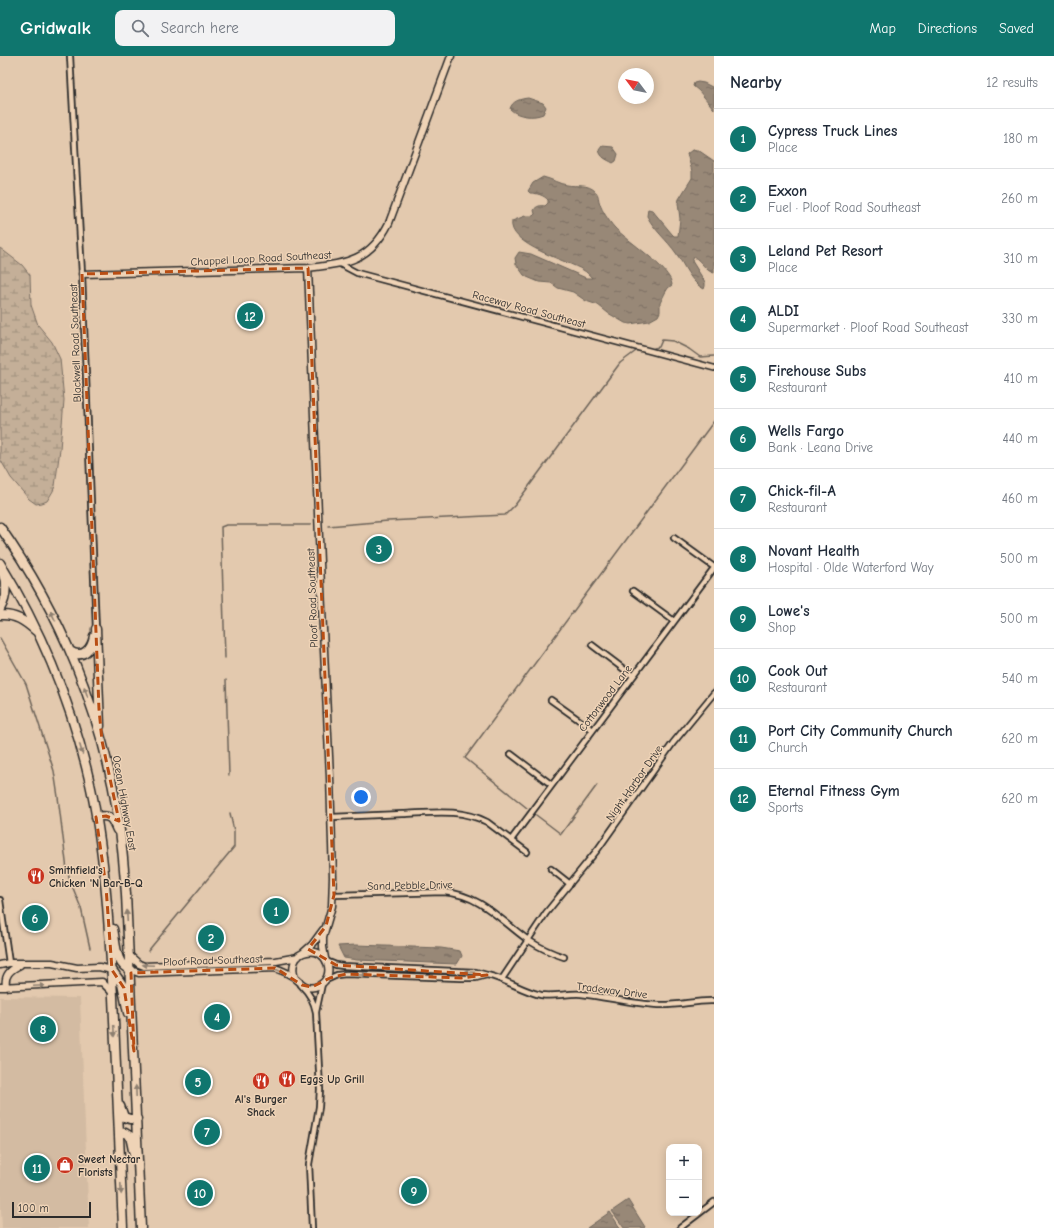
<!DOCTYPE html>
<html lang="en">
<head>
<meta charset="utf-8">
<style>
	body { margin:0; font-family:"Comic Neue",sans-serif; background:#f2f2f3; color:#1f2937 }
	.controls { position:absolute; right:12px; bottom:12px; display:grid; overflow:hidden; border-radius:8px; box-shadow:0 2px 10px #0003 }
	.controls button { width:36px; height:36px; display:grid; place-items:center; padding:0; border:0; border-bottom:1px solid #e0e1e3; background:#fff; color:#1f2937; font:20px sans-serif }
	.compass { position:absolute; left:618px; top:12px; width:36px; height:36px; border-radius:50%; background:#fff; box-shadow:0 2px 10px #0003; rotate:302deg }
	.scale { position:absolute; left:12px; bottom:10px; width:79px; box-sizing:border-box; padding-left:4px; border:2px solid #2b2b2b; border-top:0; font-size:11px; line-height:14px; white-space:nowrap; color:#2b2b2b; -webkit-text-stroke:3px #efd3b6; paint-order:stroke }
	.you { position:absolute; left:361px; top:741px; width:14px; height:14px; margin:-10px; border:3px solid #fff; border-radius:50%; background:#1a73e8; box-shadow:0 0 0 6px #1a73e833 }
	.badge { display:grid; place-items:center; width:26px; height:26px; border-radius:50%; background:#0f766e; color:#fff; font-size:13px; font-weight:700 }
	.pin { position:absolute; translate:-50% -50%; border:2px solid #fff; box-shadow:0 1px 4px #0006 }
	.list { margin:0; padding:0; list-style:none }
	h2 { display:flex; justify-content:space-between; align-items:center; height:52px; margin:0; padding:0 16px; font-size:17px }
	h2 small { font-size:13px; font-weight:400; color:#747a83 }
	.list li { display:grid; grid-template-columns:26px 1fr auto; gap:12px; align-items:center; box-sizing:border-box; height:60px; padding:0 16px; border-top:1px solid #e0e1e3 }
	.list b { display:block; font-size:15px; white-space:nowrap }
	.list p { margin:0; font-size:13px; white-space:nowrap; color:#747a83 }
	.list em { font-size:13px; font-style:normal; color:#747a83 }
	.icon { flex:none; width:22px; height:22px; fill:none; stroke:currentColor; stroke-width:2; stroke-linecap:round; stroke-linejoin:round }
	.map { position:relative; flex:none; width:714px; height:1172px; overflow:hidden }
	header { display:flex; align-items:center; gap:24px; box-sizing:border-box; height:56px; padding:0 20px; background:#0f766e; color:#fff }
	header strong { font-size:19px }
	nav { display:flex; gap:22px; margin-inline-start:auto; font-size:14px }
	.search { width:280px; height:36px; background:#f2f2f3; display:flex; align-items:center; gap:10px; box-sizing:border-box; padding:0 14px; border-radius:8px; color:#747a83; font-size:15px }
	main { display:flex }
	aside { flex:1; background:#fff }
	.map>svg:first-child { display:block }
	.built { fill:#d3bba2 }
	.wetland { fill:url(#wetland-marsh); stroke:#786d62 }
	.water { fill:url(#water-ripples); stroke:#6c6359 }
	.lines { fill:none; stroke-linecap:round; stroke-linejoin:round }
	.stream { stroke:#6c6359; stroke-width:1.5 }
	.street-casing { stroke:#2b2b2b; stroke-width:8 }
	.secondary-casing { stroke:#2b2b2b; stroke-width:9 }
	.highway-casing { stroke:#2b2b2b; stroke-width:11 }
	.street { stroke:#efd3b6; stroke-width:4.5 }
	.secondary { stroke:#efd3b6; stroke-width:6 }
	.highway { stroke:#efd3b6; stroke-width:8 }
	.oneway { fill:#8d7f70 }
	.marked { fill:none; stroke:#b94e14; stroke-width:3; stroke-dasharray:8 5; stroke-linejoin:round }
	.labels { text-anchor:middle; stroke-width:3; stroke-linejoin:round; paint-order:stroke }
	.street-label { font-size:11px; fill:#2b2b2b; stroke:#efd3b6 }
	.poi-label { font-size:11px; font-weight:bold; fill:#2b2b2b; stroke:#efd3b6; text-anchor:start }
</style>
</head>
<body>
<header>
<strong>Gridwalk</strong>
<div class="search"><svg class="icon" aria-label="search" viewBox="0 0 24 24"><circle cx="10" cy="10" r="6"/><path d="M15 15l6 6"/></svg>Search here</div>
<nav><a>Map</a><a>Directions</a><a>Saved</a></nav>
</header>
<main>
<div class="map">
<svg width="714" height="1172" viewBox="0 0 714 1172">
	<defs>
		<pattern id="wetland-marsh" width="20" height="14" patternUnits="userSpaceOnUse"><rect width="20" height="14" fill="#c4af98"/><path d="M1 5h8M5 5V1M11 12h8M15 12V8" fill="none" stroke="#9f8f7c"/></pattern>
		<pattern id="water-ripples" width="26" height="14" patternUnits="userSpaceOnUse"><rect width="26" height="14" fill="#988877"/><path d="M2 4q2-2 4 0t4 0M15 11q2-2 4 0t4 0" fill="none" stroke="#7c6f62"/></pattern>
	</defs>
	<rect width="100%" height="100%" fill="#e3c9ae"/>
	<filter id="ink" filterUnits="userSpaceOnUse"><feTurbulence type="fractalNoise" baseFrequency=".025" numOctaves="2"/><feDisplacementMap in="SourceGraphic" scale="8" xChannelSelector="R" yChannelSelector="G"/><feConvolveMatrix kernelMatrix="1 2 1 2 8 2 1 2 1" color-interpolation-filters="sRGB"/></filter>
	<g filter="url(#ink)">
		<path class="built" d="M0,941l80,1 9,230h-87l-2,-36z"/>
		<path class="wetland" d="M0,192l22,17 8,10 1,30 7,20 14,17 8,17 4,41 -4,49 -5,37 -2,5 -6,10 -5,2 -6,1 -7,-5 -18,-21 -11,-19z"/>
		<path class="water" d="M698,26l6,1 10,5v21l-15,-18 -6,-5 1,-3z
			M528,42l15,5 3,4 -3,7c-9,4 -25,3 -33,-5 2,-8 10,-10 18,-11z
			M602,90l11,1 5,7 -2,7 -3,2c-7,-4 -12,-5 -14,-13z
			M692,94h6l16,11v112c-9,-2 -12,-12 -20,-16l-2,4 13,21v4l-1,3c-14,-7 -20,-25 -28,-36 -9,-13 -22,-23 -29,-37l1,-7 4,1 20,24 2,2h4l2,-17 -2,-16 1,-4 13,-21v-7l-5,-17z
			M543,121c9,2 16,7 24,8 10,2 21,-2 29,7 3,3 2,8 4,12 2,7 9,17 14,23 13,14 57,41 58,58l-4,3 -3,5 -5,10v9l-2,4 -9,5 -19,3 -5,-1 -17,-10 -10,-8 -12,-4 -13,-9 -15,-4 -7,-5 -12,-1 -12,-5 -3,-2 -8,-11 -1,-6 4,-6 12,2 55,24h6c-2,-2 -5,-6 -9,-8 -14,-9 -76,-25 -71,-49l13,-5h8l2,-2 -1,-4c2,-4 7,-5 11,-4l3,-3v-3c-4,-5 -12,-7 -18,-7l-2,-2 5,-8z
			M356,889l85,3 19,3 2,5 -5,8 -100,-4 -13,-2 -6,-12z
			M628,1144l17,27 -1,1h-20l-12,-17z
			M610,1156l10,16h-33z"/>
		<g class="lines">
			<path class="stream" d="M654,292l5,-1 3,-7 11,1 16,8 11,8 14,-1
				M328,470l60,-5 117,-6 10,-10 105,-142 16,-12
				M0,582l26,46 28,87 4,26 9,73 4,13 10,25 9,40
				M225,602l-4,-131 5,-2h85
				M226,624l3,95
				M527,752l-62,-50 249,-337
				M536,759l25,19 36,-49
				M148,895l86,-104v-16l-4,-18"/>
			<defs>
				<path id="street" d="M70,0l12,218 14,355
					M340,208l17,9 357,95
					M674,482l40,29
					M633,535l41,30
					M592,589l41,31
					M551,644l42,30
					M511,698l41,31
					M332,761c23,-1 47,-2 70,-3 29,-1 58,-6 85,8l40,30
					M511,784l203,-272
					M551,813l19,15
					M334,839l110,-3c37,3 56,28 84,48 11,7 23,13 36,17
					M0,844l9,63
					M487,919c19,4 35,16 54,20 13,2 27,-2 40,-1 26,3 52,10 78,11 19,1 37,-5 55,-4
					M502,923l44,-66 52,-64 75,-106 41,-50
					M326,924l11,-5 9,-1 115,4h15l11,-3 -11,-3 -133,-6 -7,-1 -10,-4
					M301,929c8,8 13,16 15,27l6,-28
					M312,1172l-3,-64 10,-57 1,-18 -4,-77
					M680,1172l34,-26"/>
				<path id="secondary" d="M308,212l13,319 9,190 3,100 -1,29 -9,31v10l2,11
					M82,218l226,-6c39,-5 62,-7 81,-45l62,-167
					M304,896l8,-7 11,-15
					M129,899l10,9 5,2 132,-5 22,-4
					M0,909l9,-2h43l25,5 22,-1 13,3
					M131,914l8,3 136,-5c6,2 13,5 19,9 7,6 13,14 24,9 19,-9 10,-38 -11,-34 -13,2 -16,15 -12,26
					M0,931l102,-5 10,10
					M6,931c-2,-12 4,-17 14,-22"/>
				<path id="highway" d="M0,471c60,85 102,185 118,289 4,26 6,52 8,78l15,334
					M0,507c41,67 71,139 89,216 16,71 20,146 24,218 3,77 6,154 10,231
					M0,553c7,-12 7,-25 2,-38
					M0,559c15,-1 25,6 36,16
					M96,573l4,97
					M70,595c13,9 22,-3 24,-15
					M96,761c14,-3 16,1 21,13
					M113,873c3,13 2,37 18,41
					M112,914l10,14 6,29
					M120,1050l4,11 6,2h7
					M119,1076l6,1 5,3 4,19"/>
			</defs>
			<use href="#street" class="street-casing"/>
			<use href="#secondary" class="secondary-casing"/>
			<use href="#highway" class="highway-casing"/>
			<use href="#street" class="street"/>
			<use href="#secondary" class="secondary"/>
			<use href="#highway" class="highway"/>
		</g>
		<defs><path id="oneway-solid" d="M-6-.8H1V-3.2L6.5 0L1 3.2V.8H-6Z"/></defs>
		<g class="oneway">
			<use href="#oneway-solid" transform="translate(53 560) rotate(-117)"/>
			<use href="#oneway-solid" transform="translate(86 636) rotate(-109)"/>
			<use href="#oneway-solid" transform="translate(81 693) rotate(75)"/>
			<use href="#oneway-solid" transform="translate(127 860) rotate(-93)"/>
			<use href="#oneway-solid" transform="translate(148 909) rotate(-178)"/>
			<use href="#oneway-solid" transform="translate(280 915) rotate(22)"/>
			<use href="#oneway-solid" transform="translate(469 916) rotate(-177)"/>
			<use href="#oneway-solid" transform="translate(362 919) rotate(2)"/>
			<use href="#oneway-solid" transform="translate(39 930) rotate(-3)"/>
			<use href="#oneway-solid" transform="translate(114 975) rotate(87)"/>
			<use href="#oneway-solid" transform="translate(136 1035) rotate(-92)"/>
			<use href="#oneway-solid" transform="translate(121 1133) rotate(88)"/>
		</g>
	</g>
	<path class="marked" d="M308,212l26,627 -8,31 -18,23 28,16 151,10 -26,3 -115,-4 -16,4 -18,9 -10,-2 -27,-17 -144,5 3,78 -10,-63 -12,-18 -6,-83 -10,-70 10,-1 13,5 -17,-80 -3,-32 -17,-435z"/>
	<defs>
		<symbol id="restaurant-disc" viewBox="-11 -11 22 22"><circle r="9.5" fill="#c8321e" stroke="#efd3b6"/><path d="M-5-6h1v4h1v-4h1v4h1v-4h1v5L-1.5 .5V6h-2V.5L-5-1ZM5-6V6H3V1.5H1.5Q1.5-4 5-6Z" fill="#fff"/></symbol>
		<symbol id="shop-disc" viewBox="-11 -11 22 22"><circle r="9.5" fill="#c8321e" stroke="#efd3b6"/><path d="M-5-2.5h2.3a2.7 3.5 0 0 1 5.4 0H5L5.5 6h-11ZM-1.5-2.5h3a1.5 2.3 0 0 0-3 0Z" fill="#fff"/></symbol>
	</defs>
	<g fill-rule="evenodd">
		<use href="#restaurant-disc" x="26" y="810" width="20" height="20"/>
		<use href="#restaurant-disc" x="277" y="1013" width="20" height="20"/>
		<use href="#restaurant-disc" x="251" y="1015" width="20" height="20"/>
		<use href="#shop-disc" x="55" y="1099" width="20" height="20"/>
	</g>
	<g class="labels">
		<g class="street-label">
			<text transform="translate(261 202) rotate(-3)" y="4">Chappel Loop Road Southeast</text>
			<text transform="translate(529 253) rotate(15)" y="4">Raceway Road Southeast</text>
			<text transform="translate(75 287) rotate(-92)" y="4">Blackwell Road Southeast</text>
			<text transform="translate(312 542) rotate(-92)" y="4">Ploof Road Southeast</text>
			<text transform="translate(605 642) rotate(-53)" y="4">Cottonwood Lane</text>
			<text transform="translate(634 727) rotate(-55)" y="4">Night Harbor Drive</text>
			<text transform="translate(125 747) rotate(80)" y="4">Ocean Highway East</text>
			<text transform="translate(410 829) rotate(-1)" y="4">Sand Pebble Drive</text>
			<text transform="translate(213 904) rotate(-2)" y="4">Ploof Road Southeast</text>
			<text transform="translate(612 934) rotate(7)" y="4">Tradeway Drive</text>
		</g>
		<g class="poi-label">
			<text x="49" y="818">Smithfield's<tspan x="49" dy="13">Chicken 'N Bar-B-Q</tspan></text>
			<text x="300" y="1027">Eggs Up Grill</text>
			<text x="261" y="1047" text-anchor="middle">Al's Burger<tspan x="261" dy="13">Shack</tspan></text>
			<text x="78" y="1107">Sweet Nectar<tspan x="78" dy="13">Florists</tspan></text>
		</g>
	</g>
</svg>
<div class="controls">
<button>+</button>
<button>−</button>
</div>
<svg class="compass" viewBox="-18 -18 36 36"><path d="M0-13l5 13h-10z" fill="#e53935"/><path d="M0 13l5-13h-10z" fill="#747a83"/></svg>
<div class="scale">100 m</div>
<div class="you"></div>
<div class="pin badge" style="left:276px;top:855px">1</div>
<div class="pin badge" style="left:211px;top:882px">2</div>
<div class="pin badge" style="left:379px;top:493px">3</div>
<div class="pin badge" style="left:217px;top:961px">4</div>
<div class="pin badge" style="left:198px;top:1026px">5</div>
<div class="pin badge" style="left:35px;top:862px">6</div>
<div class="pin badge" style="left:207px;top:1076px">7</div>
<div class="pin badge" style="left:43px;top:973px">8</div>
<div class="pin badge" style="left:414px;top:1135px">9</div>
<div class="pin badge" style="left:200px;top:1137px">10</div>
<div class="pin badge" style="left:37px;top:1112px">11</div>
<div class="pin badge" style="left:250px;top:260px">12</div>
</div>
<aside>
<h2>Nearby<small>12 results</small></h2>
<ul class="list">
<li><span class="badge">1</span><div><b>Cypress Truck Lines</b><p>Place</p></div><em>180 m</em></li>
<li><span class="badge">2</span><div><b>Exxon</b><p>Fuel · Ploof Road Southeast</p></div><em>260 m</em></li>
<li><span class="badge">3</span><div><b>Leland Pet Resort</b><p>Place</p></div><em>310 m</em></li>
<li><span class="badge">4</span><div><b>ALDI</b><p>Supermarket · Ploof Road Southeast</p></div><em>330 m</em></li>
<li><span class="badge">5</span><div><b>Firehouse Subs</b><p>Restaurant</p></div><em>410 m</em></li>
<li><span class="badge">6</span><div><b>Wells Fargo</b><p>Bank · Leana Drive</p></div><em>440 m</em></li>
<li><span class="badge">7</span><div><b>Chick-fil-A</b><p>Restaurant</p></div><em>460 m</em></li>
<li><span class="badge">8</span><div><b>Novant Health</b><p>Hospital · Olde Waterford Way</p></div><em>500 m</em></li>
<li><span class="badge">9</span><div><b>Lowe's</b><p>Shop</p></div><em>500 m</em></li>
<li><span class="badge">10</span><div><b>Cook Out</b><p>Restaurant</p></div><em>540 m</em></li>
<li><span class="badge">11</span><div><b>Port City Community Church</b><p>Church</p></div><em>620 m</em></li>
<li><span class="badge">12</span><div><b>Eternal Fitness Gym</b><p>Sports</p></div><em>620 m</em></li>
</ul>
</aside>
</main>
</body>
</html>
